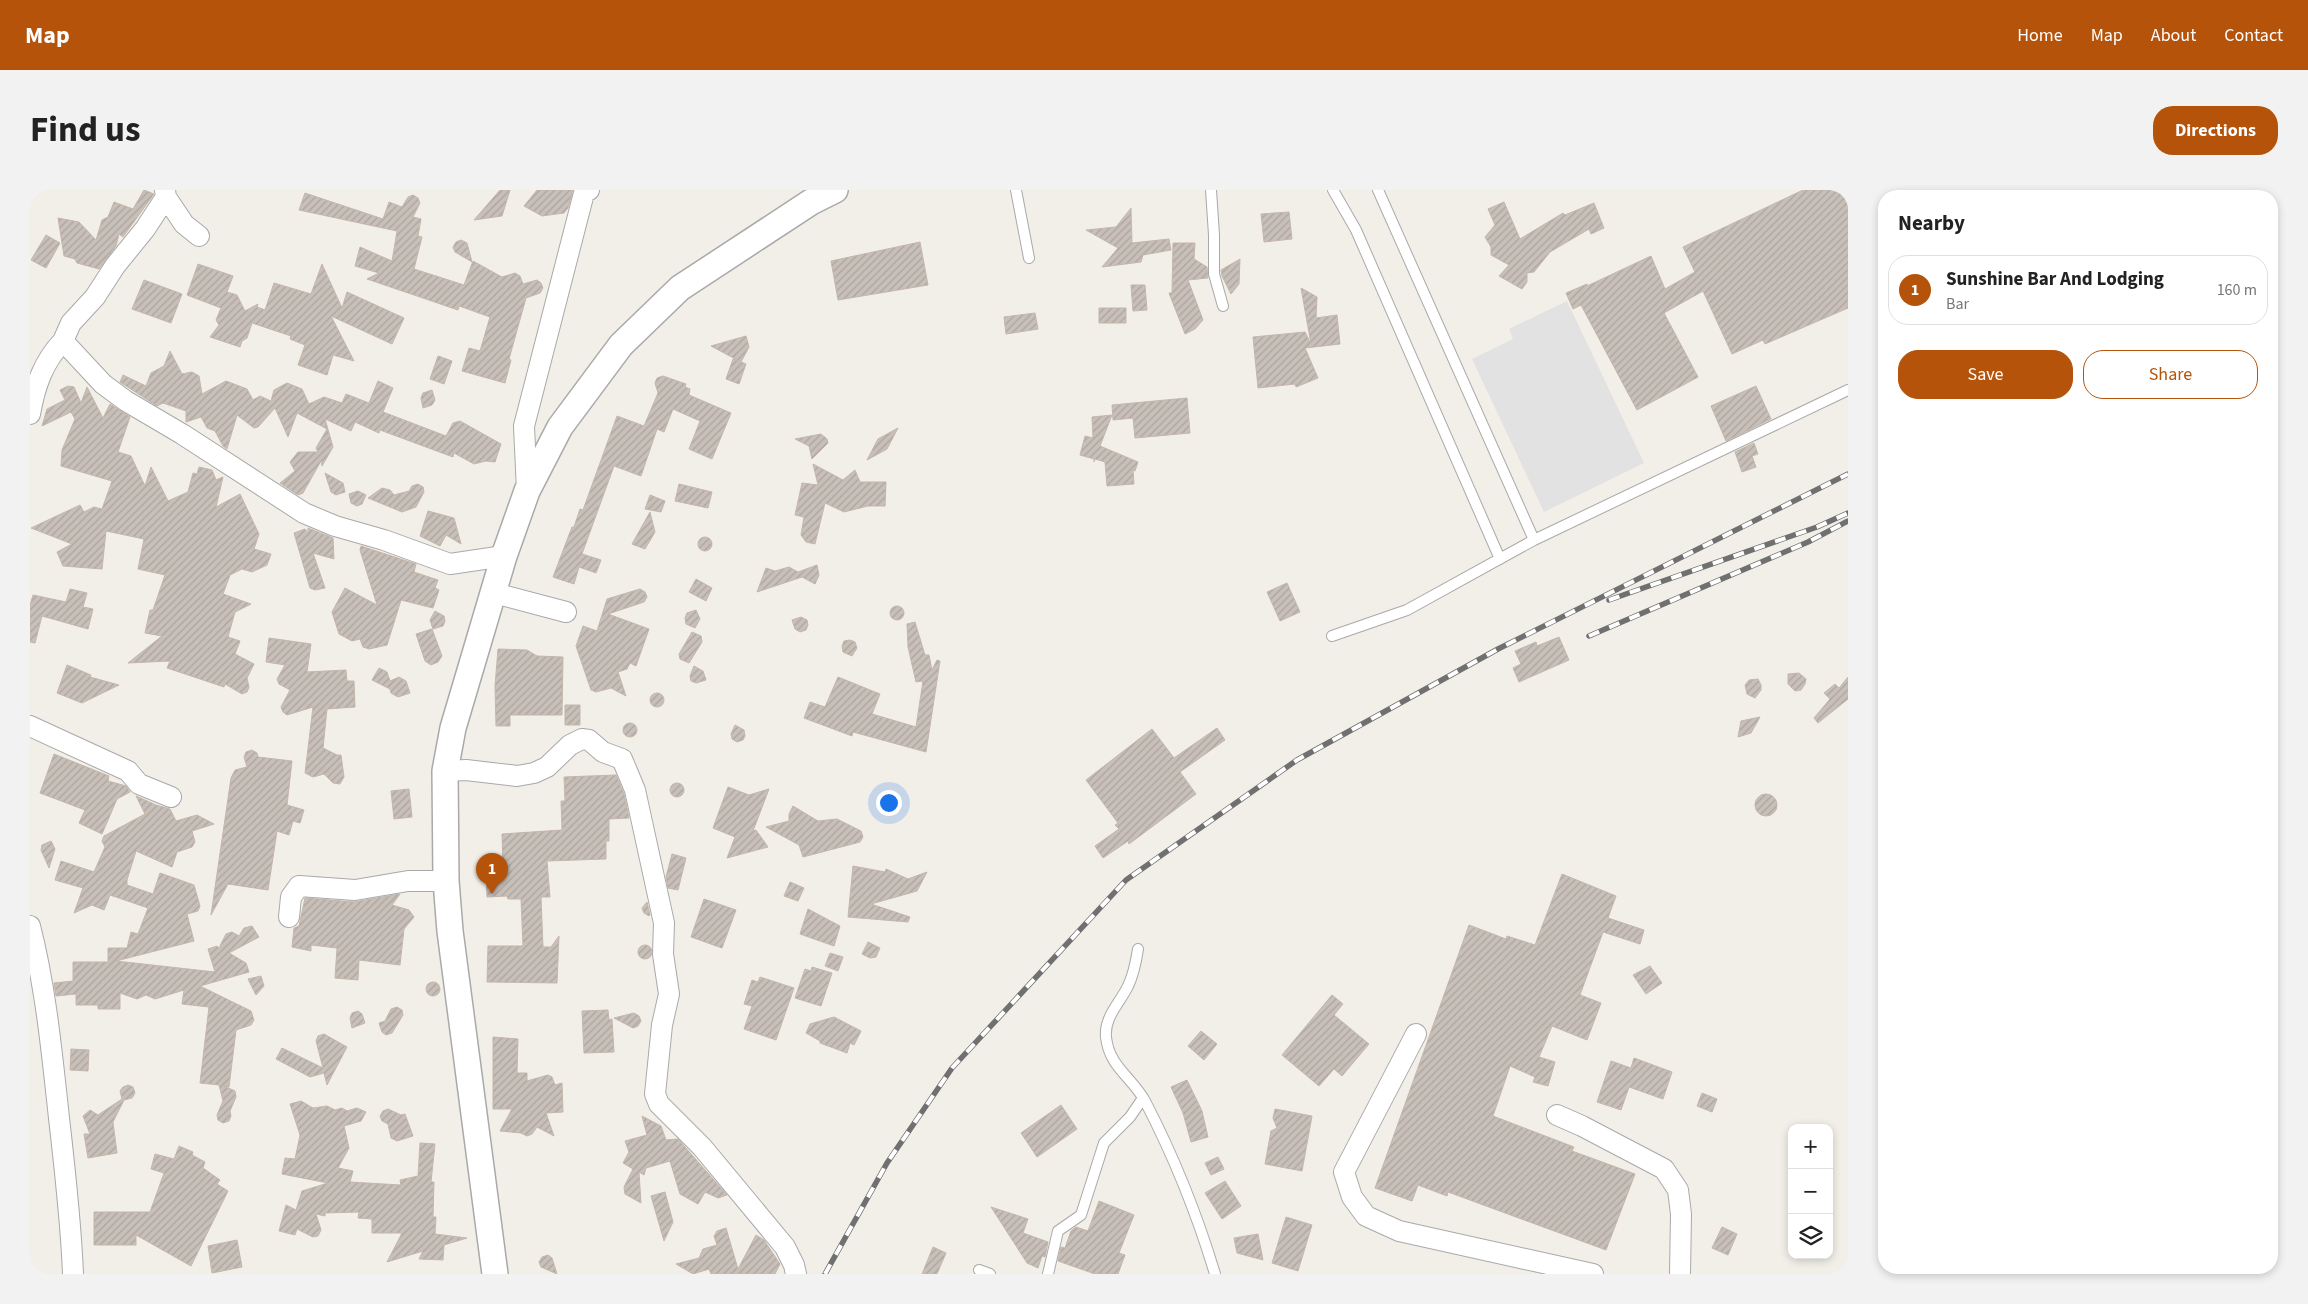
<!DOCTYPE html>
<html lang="en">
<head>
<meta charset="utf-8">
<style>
	body { margin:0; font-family:"Source Sans 3",sans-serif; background:#f2f2f2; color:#222 }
	.controls { position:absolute; right:15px; bottom:15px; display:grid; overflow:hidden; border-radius:10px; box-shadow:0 2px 8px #0003 }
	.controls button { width:45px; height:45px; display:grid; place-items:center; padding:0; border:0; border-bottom:1px solid #e0e0e0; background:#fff; color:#222; font:25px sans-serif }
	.you { position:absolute; left:858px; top:612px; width:18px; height:18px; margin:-12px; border:4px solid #fff; border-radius:50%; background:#1a73e8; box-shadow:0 0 0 8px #1a73e833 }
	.badge { display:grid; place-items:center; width:32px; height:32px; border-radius:50%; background:#b45309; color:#fff; font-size:16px; font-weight:700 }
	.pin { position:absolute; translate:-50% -41px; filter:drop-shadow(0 1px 2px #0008) }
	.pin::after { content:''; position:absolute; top:26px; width:18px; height:15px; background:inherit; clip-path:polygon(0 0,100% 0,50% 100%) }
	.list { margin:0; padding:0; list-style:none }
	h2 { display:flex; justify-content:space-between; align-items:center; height:65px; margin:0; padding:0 20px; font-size:21px }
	h2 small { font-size:16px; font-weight:400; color:#767676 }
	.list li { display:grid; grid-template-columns:32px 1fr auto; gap:15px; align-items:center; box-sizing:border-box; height:70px; margin:0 10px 10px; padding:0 10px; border:1px solid #e0e0e0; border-radius:20px }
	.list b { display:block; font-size:19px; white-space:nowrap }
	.list p { margin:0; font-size:16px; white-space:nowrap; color:#767676 }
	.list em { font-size:16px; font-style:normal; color:#767676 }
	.actions { display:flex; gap:10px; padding:15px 20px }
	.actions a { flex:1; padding:11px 0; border:1px solid #b45309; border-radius:20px; text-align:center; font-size:18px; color:#b45309 }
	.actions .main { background:#b45309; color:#fff }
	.icon { flex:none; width:28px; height:28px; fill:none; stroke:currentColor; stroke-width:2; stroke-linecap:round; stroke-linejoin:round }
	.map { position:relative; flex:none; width:1818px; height:1084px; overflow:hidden; border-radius:20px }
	header { display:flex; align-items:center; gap:30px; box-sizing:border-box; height:70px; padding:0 25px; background:#b45309; color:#fff }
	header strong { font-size:24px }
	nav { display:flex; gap:28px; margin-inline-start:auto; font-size:18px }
	.intro { display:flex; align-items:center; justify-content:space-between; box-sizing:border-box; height:120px; padding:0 30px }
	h1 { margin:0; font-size:35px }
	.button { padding:12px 22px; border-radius:20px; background:#b45309; color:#fff; font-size:18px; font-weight:700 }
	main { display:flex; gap:30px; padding:0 30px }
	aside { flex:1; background:#fff; border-radius:20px; box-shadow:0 2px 8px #0003 }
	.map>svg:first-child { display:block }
	.parking { fill:#e2e2e2 }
	.building { fill:url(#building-hatch); stroke:#c4b6ab }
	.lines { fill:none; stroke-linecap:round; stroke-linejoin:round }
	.service-casing { stroke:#a9a9a9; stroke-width:12 }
	.minor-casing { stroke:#a9a9a9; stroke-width:22 }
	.tertiary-casing { stroke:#a9a9a9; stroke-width:28 }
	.service { stroke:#fff; stroke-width:10 }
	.minor { stroke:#fff; stroke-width:20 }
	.tertiary { stroke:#fff; stroke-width:25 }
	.rail-casing { stroke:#707070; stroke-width:5.5 }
	.rail { stroke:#fff; stroke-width:4; stroke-dasharray:11; stroke-linecap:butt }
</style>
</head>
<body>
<header>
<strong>Map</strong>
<nav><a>Home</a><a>Map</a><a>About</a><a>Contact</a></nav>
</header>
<div class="intro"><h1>Find us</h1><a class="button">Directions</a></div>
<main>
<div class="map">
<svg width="1818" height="1084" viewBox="0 0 1818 1084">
	<defs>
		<pattern id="building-hatch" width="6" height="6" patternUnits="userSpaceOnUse" patternTransform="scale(1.25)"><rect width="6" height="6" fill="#c7bfb8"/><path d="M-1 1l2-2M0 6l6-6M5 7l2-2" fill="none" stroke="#aba49e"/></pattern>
	</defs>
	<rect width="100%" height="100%" fill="#f2efe9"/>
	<path class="parking" d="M1537,111l77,162 -100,49 -72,-153 41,-20 -4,-10z"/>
	<path class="building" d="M114,0l10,4 -31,43 -4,-3 -3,12 -17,23 -22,-6 -2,-4 -11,-3 -6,-38 21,4 17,18 6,-20 6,-3 6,-15 19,7z
		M470,0h10l-8,26 -28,4z
		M507,0h36l-5,18 -4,5 -22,3 -18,-10z
		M1773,0h45v118l-83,36 -2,-4 -31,14 -29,-63 -39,22 34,64 -61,33 -56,-105 -8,4 -7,-16 21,-9v2l64,-30 14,33 30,-17 -12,-25z
		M275,3l78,26 6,-17 13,5 6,-10 5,-2 5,3 2,5 -7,14 8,2 -3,17 4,1 -8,32 50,16 9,-24 29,16 13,-4 5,3 3,8 14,-4 4,3 2,5 -3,5 -14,5 -17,61 2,1 -6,23 -43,-12 7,-23 11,3 10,-34 -28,-10 -3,-1 -1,4 -91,-31 12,-6 -24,-7 5,-19 32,14 5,-30 -98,-21z
		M1474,12l16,37 43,-26 2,2 29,-12 10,25 -13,6 -2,-5 -39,23 -16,20 -7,1v9l-5,7 -23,-13 10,-11 -18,-10v-8l-6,-10 10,-12 -7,-16z
		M1101,18l1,35 37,-4 2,11 -28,5 -2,7 -39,5 16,-19 -32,-18 30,-3z
		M1259,22l3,27 -28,3 -3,-28z
		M16,45l14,8 -14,25 -15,-8z
		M431,50l6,3 5,19 -17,-10 -2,-5 3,-5z
		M890,52l8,43 -90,15 -7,-39z
		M1143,53h22l-1,16 13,8 1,11 -20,2 15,40 -8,9 -10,5 -16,-41h3z
		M1210,69l-1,25 -8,10 -9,-18 -1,-6z
		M168,74l35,12 -6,16 10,3 8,16 13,-7 -1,3 8,3 9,-27 37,11 11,-30 20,44 5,-16 57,26 -12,26 -61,-28 23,45 -21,-6 -6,20 -29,-10 7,-20 -15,-6 1,-3 -39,-13 -5,15 -5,3 -2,6 -30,-10 9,-12 -3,-5 5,-12 -34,-13z
		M114,90l38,14 -11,29 -39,-14z
		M1101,95h14l2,25 -14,1z
		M1271,98l16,9 -1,21 21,-3 3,29 -35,4 13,30 -22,9 -1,-3 -37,4 -5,-51 52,-5 6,12z
		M1069,118h27v15h-27z
		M1005,123l3,16 -32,5 -2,-17z
		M716,146l3,11 -8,15 5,2 -7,20 -13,-5 7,-20 6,2 -28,-15z
		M140,161l12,23 10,-2 7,4 3,18 24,-13 21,8 6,11 7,-4 11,5 3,-11 13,-7 15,6 7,15 15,-7 18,6 4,-9 23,9 9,-22 15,7 -10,24 63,24 7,-13 7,-2 41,23 -6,18 -9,-1 -12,3 -20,-11 -1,4 -73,-27 -1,3 -24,-11 -4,9 -26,-12 8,28 -11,19 -1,-5 -18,32 -5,2 -18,-12 15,-12 -5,-9 8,-10h20l-2,-4 11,-19 -30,-16 -9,24 -13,-29 -17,19 -4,1 -17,-13 -10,34 -4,-3 -8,-15 -8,-3 -6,-11 -15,5v-11l-23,-8 -6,3 -37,-24 3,-7 23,11 5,-13 13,-7z
		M408,166l14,5 -8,23 -14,-5z
		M633,186l23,8 -1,3 5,2 -1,6 42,18 -19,46 -23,-10 11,-28 -27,-12 -9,23 -7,-3 -16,47 -27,-10 -32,88 19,6 -5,13 -17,-6 -5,17 -21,-7 19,-50h2l6,-18 3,1 34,-94 27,10 14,-33 -3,-10 2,-5z
		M38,196l6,1 7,16 6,-16 16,31 7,-14 20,13 -12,35 13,4 14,30 6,-19 17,34 20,-9 5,-19 4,1 2,-7 13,3 4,10 7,-3 -7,30 24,-13 19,40 -5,15 17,5 -4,11 -15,7 -10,-3 -12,6 -7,19 28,10 -16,8 -7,25 12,4 -5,13 19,10 -7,14 2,9 -2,5 -5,2 -17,-10 -1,3 -57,-19 3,-7 -42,2 34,-27 -17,-3 5,-23h3l12,-35 -27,-6 6,-30 -38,-8 -4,38 -39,-3 -6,-14 15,-8 -41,-16 49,-23 4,7 10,-5 8,2 10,-28 -51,-15 1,-16 13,-31 -4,-7 -29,14 5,-17 18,-9 -5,-10z
		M1726,196l15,33 -45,22 -15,-35z
		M402,200l3,10 -3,5 -9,3 -2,-10 2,-5z
		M1157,208l3,35 -55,5 -2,-20 -20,2 -1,-15z
		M1082,225l-12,31 38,16 -3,9 -2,-1 1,14 -27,2 -2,-24 -10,-3 -1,3v-3l-14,-4 5,-19 8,2 -1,-21z
		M868,238l-11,21 -20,11 11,-21z
		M791,244l6,5 1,4 -16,16 -3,-13 -14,-7z
		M1724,253l4,11 -6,2 4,11 -14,5 -7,-20z
		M783,274l30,16 12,-10 5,12h26l-1,24h-17l-24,6 -19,-9 -10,41 -9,-2 -5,-7 3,-18 -9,-2 7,-32 16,2z
		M295,283l18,10 2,9 -9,3 -5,-3z
		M388,294l5,3 1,5 -8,15 -14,5 -34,-14 14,-10 8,2 4,5 15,-4 3,-5z
		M649,294l33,8 -4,16 -33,-7z
		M328,301l8,4 -4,9 -5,2 -6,-3 -2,-9z
		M620,305l15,6 -4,11 -16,-3z
		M398,321l26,7 7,26 -15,-9 -6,11 -20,-10z
		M620,322l5,20 -10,17 -13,-5z
		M278,338l25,10 1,21 -21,-6 12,35 -10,2 -5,-2 -16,-55 11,-4 3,4z
		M668 354a7 7 0 1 1 14 0a7 7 0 1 1-14 0Z
		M331,356l55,18 -2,8 24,8 -3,8 4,2 -6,18 -32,-8 -14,45 -18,4 -6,-2 -3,-8 -8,2 -13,-7 -7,-22 13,-24 32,17 -17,-55z
		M787,375l2,10 -4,9 -13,-7 -45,15 9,-24 9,3 14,-4 9,5z
		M666,389l16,9 -6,13 -17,-9z
		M1257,393l13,29 -20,9 -13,-29z
		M40,399l17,4 -4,14 10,2 -5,20 -46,-13 -7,27 -5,-1v-37l3,-10 33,7z
		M610,399l5,3 2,5 -3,5 -36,12 41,15 -13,37 -6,-3 -3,6 -9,3 8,24 -15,-8 -15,4 -5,-2 -15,-44 7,-20 14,5 10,-32z
		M860 423a7 7 0 1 1 14 0a7 7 0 1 1-14 0Z
		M666,420l4,9 -5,9 -9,-4 -1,-6 2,-5z
		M405,421l9,5 1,5 -2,5 -10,3 -3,-9z
		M771,427l6,3 1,5 -2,5 -6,2 -5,-3 -3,-9z
		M885,432l10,33h4l3,15 5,-10 3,1 -14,91 -73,-20 -1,4 -48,-18 6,-16 15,5 13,-30 42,17 -8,20 44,13 7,-46 -7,1 -8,-35 -1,-23z
		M402,439l10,27 -4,6 -7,3 -6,-4 -9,-27z
		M662,442l9,4 1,6 -13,21 -9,-4 -1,-5z
		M1529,447l10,23 -50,22 -6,-14 8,-4 -6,-13 21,-9 1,4z
		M239,448l42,6 -4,28 39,-2 1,11h7l1,26 -28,2 -4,39 14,7h4l3,22 -4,7 -7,-1 -9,-9 -11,3 -8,-4 8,-66 -26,8 -4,-3 -2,-5 9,-17 -11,-6 -2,-5 8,-14 -19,-3z
		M820,450l5,2 2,6 -5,8 -9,-4 -1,-6 2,-5z
		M468,459l29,1 10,6 26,1 -1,58h-52v11h-14l-1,-40z
		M37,475l24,10 -1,2 29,8 -37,18 -25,-10z
		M664,476l9,5 3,9 -10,3 -5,-2 -1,-5z
		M349,478l8,4 3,9 9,-4 7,4 4,12 -12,4 -7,-4 -1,-4 -18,-9z
		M1769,483l7,6 -1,5 -4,6 -6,1 -7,-7v-10z
		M1818,487v22l-30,24 -4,-5 16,-19 -6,-6 11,-9 4,4z
		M1728,489l3,6v5l-6,8 -8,-4 -2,-9 4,-5z
		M620 510a7 7 0 1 1 14 0a7 7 0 1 1-14 0Z
		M535,515h15v20h-15z
		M1730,527l-9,16 -13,4 3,-16z
		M593 540a7 7 0 1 1 14 0a7 7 0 1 1-14 0Z
		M705,535l9,5 1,6 -2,4 -6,2 -5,-3 -1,-5z
		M1187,538l8,12 -45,32 16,22 -67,50 -1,-3 -25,17 -8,-12 24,-17 -4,-4 3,-2 -32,-43 66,-51 22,29z
		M222,560l5,3 1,4 34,4 -5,44 17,5 -4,13 -7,-2 -4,14 -12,-4 -9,59 -40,-6 -17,31 20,-137 4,-8 12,-3 -3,-10 2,-5z
		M24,564l55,22 -1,5 18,5 4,6 -13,7 -15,35 -23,-11 6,-13 -45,-17z
		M586,585l8,19 5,24 -20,1v22h-3v18l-59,2 3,36h-9l2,50h8l8,-11 -2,47 -70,-1 1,-36h35l-2,-47h-13l-1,-3 -20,1 -1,-29 17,-1 -1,-33 60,-4 -1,-29h4l-1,-24z
		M640 600a7 7 0 1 1 14 0a7 7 0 1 1-14 0Z
		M698,597l21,8 20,-6 -16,42 3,-1 12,17 -41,11 8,-21 -22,-9z
		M379,599l3,28 -18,2 -3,-28z
		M1725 615a11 11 0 1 1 22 0a11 11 0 1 1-22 0Z
		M106,606l20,9 14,4 6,12 21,-6 17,9 -22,7 3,11 -3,5 -15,5 -5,15 -36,-16 -9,29v5l26,9 7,-21 34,12 6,21 -2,5 -11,3 7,27 -78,20 99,11 -7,-23 9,-3 2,2 7,-14 6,-2 7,4 5,-8 8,-2 7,11 -30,16 17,10 3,9 -49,14 51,25 3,9 -3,5 -15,5 -7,57 -5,-1 11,5 1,6 -6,14 1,5 -2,5 -6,2 -5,-3 -1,-5 6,-14 -4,-16 -19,-2 9,-76 -27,-3 2,-14 -29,9 -9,-4 -9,4 -17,-6v16h-22v-4h-22v-11l-20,2 -2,-13 19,-2v-19h35v-14h19l4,-16 7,2 10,-26 -38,-13 -6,15 -12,-5 -18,8 9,-25 -28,-8 6,-19 33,11 11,-25 -3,-6 2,-5 41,-22z
		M763,616l25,15 19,-2 24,12 2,6 -3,5 -57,15 -4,-12 -33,-18 23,-6v-7z
		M21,651l4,8 -6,19 -8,-18 1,-5z
		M642,664l14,4 -8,32 -10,-2 -2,-11z
		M823,676l32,6 1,-3 22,10 19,-7 -10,19 -46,13 39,13 -2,5 -60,-5z
		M1532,684l54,22 -8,22 36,12 -4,14 -37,-12 -23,63 21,8 -14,37 -35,-14 -13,31 16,5 -7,24 -15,-4 2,-5 -25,-11 -17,50 81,31 -2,4 63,23 -29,76 -158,-58 -1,4 -29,-11 -6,16 -37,-13 94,-263 37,14 1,-3 28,9z
		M760,692l14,6 -6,13 -14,-5z
		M370,704l-8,11 17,5 5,7 -10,12 -4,36 -41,-5 -1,20 -23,-2 2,-30 -26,-3v6l-19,-4 2,-19 5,-2 6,-28 49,4z
		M674,709l32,11 -14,38 -31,-11z
		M617,712l3,13 -1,1 -5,-3 -2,-5z
		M778,719l32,17 -6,20 -34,-12z
		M838,752l12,6 -4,9 -6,1 -8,-4z
		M608 762a7 7 0 1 1 14 0a7 7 0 1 1-14 0Z
		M800,763l13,4 -5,14 -13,-5z
		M1620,776l12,17 -16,11 -13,-19z
		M782,777l20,6 -11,33 -26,-8 10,-29 6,2z
		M231,786l3,10 -8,9 -8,-16z
		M730,787l34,11 -18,52 -32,-11 8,-23 -8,-2 8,-24 6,2z
		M396 799a7 7 0 1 1 14 0a7 7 0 1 1-14 0Z
		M1302,805l11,9 -9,11 35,29 -27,32 -8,-7 -15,17 -37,-31z
		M367,817l5,3 1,5 -11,18 -6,2 -4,-3 -3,-9 6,-2 6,-12z
		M578,820l1,10 3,-1 2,33 -30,1 -2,-42z
		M328,821l4,3 3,9 -13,5 -2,-10 2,-5z
		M604,823l5,3 2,5 -3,5 -5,2 -19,-10z
		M804,827l27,14 -7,14 -4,-2 -3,10 -27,-10v-2l-14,-8 4,-9z
		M1171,841l16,13 -13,16 -16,-14z
		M294,844l23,13 -20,38 -3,-12 -14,4 -34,-18 6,-11 41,20 -7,-27 2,-5z
		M463,847l25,2 -1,34h10v8l21,-6 4,2 3,8 7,-2 1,29 -17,1 8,23 -17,-9 -5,7 -5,2 -6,-3 -21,-2 12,-22h-19z
		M41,859l18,1 -1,21 -18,-1z
		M1604,868l38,14 -9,27 -34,-12 -8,23 -24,-8 14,-41 20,7z
		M1157,890l15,31 6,26 -17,5 -8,-29 -12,-26z
		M98,895l5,2 2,6 -3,5 -8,2 -11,22 4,31 -29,5 -4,-24h6l-7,-18 7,-6 8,5 24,-16 -2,-8 3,-4z
		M1672,903l15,6 -5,13 -15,-6z
		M271,911l12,7 14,-2 8,4 7,-2 5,3 10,-3 9,4 -5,9 -17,5 5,22 -11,20 15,3 -3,11 51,3 -1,-5 18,-4 2,-33 15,1 -4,38h3l-1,35h3l-1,17 32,4 -23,7 -1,15 -24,-1 4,-8 -36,11 15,-29h-30v-14l-14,-1 1,-6 -34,1v3l-9,-2 5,16 -3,6 -5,1 -16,-8 -2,6 -16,-4 7,-26 10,5 6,-19 26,-8 -46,-9 3,-16 10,1 5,-24 -10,-31z
		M1031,915l16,24 -40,28 -16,-24z
		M358,919l13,6 4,-1 8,22 -16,5 -6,-3 -3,-14 -6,-3 -2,-5 3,-5z
		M1245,919l37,7 -10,55 -37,-7 6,-33 6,-3 -4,-10z
		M612,926l19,10 5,14 12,-1 49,56 -9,3 -13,-6 -7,12 -18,-10 -10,-33 -24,7 -2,7 -5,-3 2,31 -16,-9 -1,-7 9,-18 -10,-6 6,-11 -4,-11 22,-6z
		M149,956l14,6 -1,3 13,7 -2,6 17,12 -3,4 11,7 -37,75 -55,-31v10h-42v-33h56l14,-39 -13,-4 4,-15 19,5z
		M1188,967l6,12 -13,6 -6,-12z
		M1195,991l16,25 -19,13 -17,-26z
		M635,1002l8,30 -9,19 -13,-45z
		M1069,1011l35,14 -15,38 6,2 -7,19h-23l-37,-13 3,-14 4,1 6,-17 5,-4 12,4z
		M961,1017l37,12 -5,14 25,9 -3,15 -3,-1 -4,12 -11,-5z
		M1256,1027l26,8 -14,46 -26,-8z
		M1692,1037l15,7 -9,21 -16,-7z
		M696,1038l12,41 18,-34 8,5 16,24 -5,10h-64l-2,-5 -16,5 -17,-10 23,-6 4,-9 14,-4 -3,-9 3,-5z
		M1228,1044l5,26 -26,-7 -3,-15z
		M207,1050l5,27 -30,6 -4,-27z
		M903,1057l13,6 -9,21h-15z
		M518,1065l4,3 5,16 -16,-7 -2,-5 3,-5z"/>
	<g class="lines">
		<defs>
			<path id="service" d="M986,0l13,68
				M1181,0l3,45v39l9,32
				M1303,0l23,40 144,329
				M1348,0l156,350
				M1302,446l75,-26 127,-70 314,-150
				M1108,759c-2,13 -4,25 -10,37 -8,17 -24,31 -22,51 3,30 26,40 39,64 29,56 52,113 70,173
				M949,1080l11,4
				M1018,1084l10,-43 23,-16 23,-72 26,-26 13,-19"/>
			<path id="minor" d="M136,7l18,27 15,12
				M33,151l8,-18 24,-26 20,-31 30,-37 21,-32 -1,-7
				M0,224c5,-28 13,-52 33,-73l40,43 23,17 56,33 122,79 31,13 49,14 66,24 54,-8
				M497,301l-3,-65 60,-233 5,-3
				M464,403l72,19
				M0,536l98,45 11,13 32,13
				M415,581l21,-1 51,6 17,-3 13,-6 23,-22 12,-6 7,1 14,12 19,7 13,31 29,133 -1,31 6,40 -7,31 -7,69 4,10 43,43 83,100 9,18 2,9
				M259,727l2,-20 8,-11 56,4 53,-9h38
				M0,736c16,63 22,128 29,192 6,52 12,104 14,156
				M1386,844l-72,138 8,25 14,19 33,15 194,43
				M1527,925l25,11 82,43 14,21 3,24 -1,60"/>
			<path id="tertiary" d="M465,1084l-45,-343 -4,-50 -1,-110 8,-43 51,-172 23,-65 33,-64 61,-82 59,-57 131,-86 24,-12"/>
		</defs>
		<use href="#service" class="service-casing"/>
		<use href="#minor" class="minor-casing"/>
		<use href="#tertiary" class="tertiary-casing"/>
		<use href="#service" class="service"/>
		<use href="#minor" class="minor"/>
		<use href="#tertiary" class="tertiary"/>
		<defs>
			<path id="rail" d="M1579,410l208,-73 31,-14
				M1559,446l219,-94 40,-21
				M795,1084l62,-111 65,-95 174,-188 171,-120 201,-111 350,-175"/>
		</defs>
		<use href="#rail" class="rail-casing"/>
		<use href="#rail" class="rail"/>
	</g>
</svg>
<div class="controls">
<button>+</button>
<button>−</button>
<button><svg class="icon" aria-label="layers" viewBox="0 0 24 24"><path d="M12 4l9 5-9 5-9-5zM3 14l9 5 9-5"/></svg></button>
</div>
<div class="you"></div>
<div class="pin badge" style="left:462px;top:704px">1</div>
</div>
<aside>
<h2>Nearby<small></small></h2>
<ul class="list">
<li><span class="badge">1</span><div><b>Sunshine Bar And Lodging</b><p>Bar</p></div><em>160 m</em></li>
</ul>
<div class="actions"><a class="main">Save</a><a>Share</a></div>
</aside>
</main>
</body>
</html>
